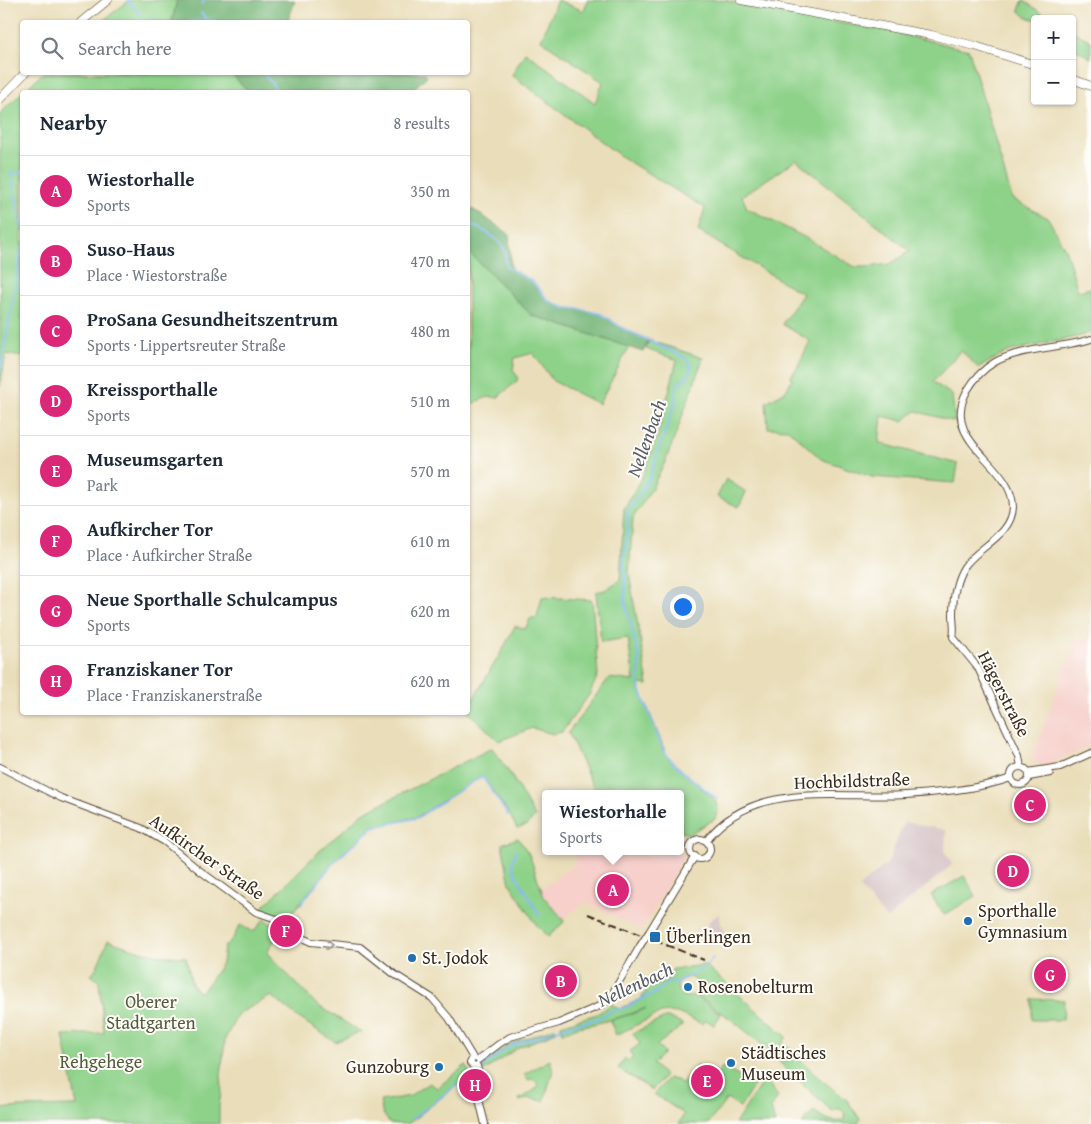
<!DOCTYPE html>
<html lang="en">
<head>
<meta charset="utf-8">
<style>
	body { margin:0; font-family:"Gentium Book Plus",serif; background:#f2f2f3; color:#1f2937 }
	.controls { position:absolute; right:15px; top:15px; display:grid; overflow:hidden; border-radius:5px; box-shadow:0 1px 4px #0004 }
	.controls button { width:45px; height:45px; display:grid; place-items:center; padding:0; border:0; border-bottom:1px solid #e0e1e3; background:#fff; color:#1f2937; font:25px sans-serif }
	.you { position:absolute; left:682px; top:606px; width:18px; height:18px; margin:-12px; border:4px solid #fff; border-radius:50%; background:#1a73e8; box-shadow:0 0 0 8px #1a73e833 }
	.badge { display:grid; place-items:center; width:32px; height:32px; border-radius:50%; background:#db2777; color:#fff; font-size:16px; font-weight:700 }
	.pin { position:absolute; translate:-50% -50%; border:2px solid #fff; box-shadow:0 1px 5px #0006 }
	.popup { position:absolute; left:542px; top:790px; width:142px; height:65px; box-sizing:border-box; display:grid; place-content:center; border-radius:5px; background:#fff; filter:drop-shadow(0 1px 4px #0005); font-size:16px; white-space:nowrap; color:#747a83 }
	.popup b { font-size:19px; color:#1f2937 }
	.popup::after { content:''; position:absolute; left:50%; top:100%; margin-left:-10px; border:10px solid transparent; border-top-color:#fff }
	.list { margin:0; padding:0; list-style:none }
	h2 { display:flex; justify-content:space-between; align-items:center; height:65px; margin:0; padding:0 20px; font-size:21px }
	h2 small { font-size:16px; font-weight:400; color:#747a83 }
	.list li { display:grid; grid-template-columns:32px 1fr auto; gap:15px; align-items:center; box-sizing:border-box; height:70px; padding:0 20px; border-top:1px solid #e0e1e3 }
	.list b { display:block; font-size:19px; white-space:nowrap }
	.list p { margin:0; font-size:16px; white-space:nowrap; color:#747a83 }
	.list em { font-size:16px; font-style:normal; color:#747a83 }
	.icon { flex:none; width:28px; height:28px; fill:none; stroke:currentColor; stroke-width:2; stroke-linecap:round; stroke-linejoin:round }
	.map { position:relative; flex:none; width:1091px; height:1124px; overflow:hidden }
	.search { position:absolute; background:#fff; box-shadow:0 1px 4px #0004; left:20px; top:20px; width:450px; height:55px; display:flex; align-items:center; gap:12px; box-sizing:border-box; padding:0 18px; border-radius:5px; color:#747a83; font-size:19px }
	.panel { position:absolute; background:#fff; box-shadow:0 1px 4px #0004; left:20px; top:90px; width:450px; height:625px; border-radius:5px }
	.map>svg:first-child { display:block }
	.built { fill:#f7d0cb }
	.industrial { fill:#d2bec2 }
	.green { fill:#8ed28a; stroke:#647e54; fill-rule:evenodd }
	.forest { fill:#72b476; stroke:#566f4a }
	.lines { fill:none; stroke-linecap:round; stroke-linejoin:round }
	.stream { stroke:#88b8f3; stroke-width:2 }
	.minor-casing { stroke:#554535; stroke-width:8 }
	.major-casing { stroke:#554535; stroke-width:9 }
	.minor { stroke:#fff; stroke-width:6 }
	.major { stroke:#fff; stroke-width:8 }
	.rail { stroke:#3b2a1e; stroke-width:2; stroke-dasharray:8 4; stroke-linecap:butt }
	.minor-bridge-casing { stroke:#554535; stroke-width:8; stroke-linecap:butt }
	.minor-bridge { stroke:#fff; stroke-width:6 }
	.oneway { stroke:#a79f9a }
	.poi-dot { fill:#1f6fb2; stroke:#fdfcf7; stroke-width:2 }
	.labels { text-anchor:middle; stroke-width:4; stroke-linejoin:round; paint-order:stroke }
	.street-label { font-size:18px; fill:#3b2a1e; stroke:#fdfcf7 }
	.poi-label { font-size:18px; fill:#3b2a1e; stroke:#fdfcf7; text-anchor:start }
	.park-label { font-size:18px; fill:#545c3e; stroke:#fdfcf7 }
	.water-label { font-size:19px; font-style:italic; fill:#565c69; stroke:#fdfcf7 }
</style>
</head>
<body>
<div class="map">
<svg width="1091" height="1124" viewBox="0 0 1091 1124">
	<rect width="100%" height="100%" fill="#fdfcf7"/>
	<filter id="ink" filterUnits="userSpaceOnUse"><feTurbulence type="fractalNoise" baseFrequency=".02" numOctaves="2"/><feDisplacementMap in="SourceGraphic" scale="10" xChannelSelector="R" yChannelSelector="G"/><feConvolveMatrix kernelMatrix="1 2 1 2 8 2 1 2 1" color-interpolation-filters="sRGB"/></filter>
	<filter id="wash" filterUnits="userSpaceOnUse"><feTurbulence type="fractalNoise" baseFrequency=".0096" numOctaves="4" result="noise"/><feDisplacementMap in="SourceGraphic" scale="20" xChannelSelector="R" yChannelSelector="G"/><feGaussianBlur stdDeviation="1.12" result="paint"/><feColorMatrix in="noise" values="0 0 0 0 0 0 0 0 0 0 0 0 0 0 0 0 0 1.4 0 .05"/><feComposite in="paint" operator="in"/></filter>
	<g filter="url(#wash)">
		<rect width="100%" height="100%" fill="#eadeba"/>
		<path class="built" d="M1091,631v115l-47,20 -13,-6 44,-119 11,-4z
			M681,846l2,13 -41,71 -57,-28 -22,17 -23,-29 36,-26 -3,-13h107z"/>
		<path class="industrial" d="M904,822l42,8 -1,23 8,11 -66,55 -28,-32 29,-24z
			M719,914l3,14 7,9 -9,6 -9,-13 -3,-8z"/>
		<path class="green" d="M130,0h47l-5,22h-71z
			M557,0l27,11 3,-11h138l28,8 134,23 82,19 43,149 36,19 18,33 12,40 13,-3v44l-10,4 -71,15 -32,17 -17,-18 -28,32 19,13 3,27 -39,-11 -13,10 -21,-5 -3,27 79,21 -3,19 -83,-6 -51,-18 -33,-30 -20,-1 -2,-26 20,-11 6,-12 -2,-2 7,-9 13,-27 -28,-17 21,-30 -105,-63 7,-23 -82,-50 -111,-83 13,-23 70,51 8,-21 -62,-42zM796,160l114,91 -20,13 -23,3h-12l-49,-29 -59,-30 -5,-12z
			M1023,0l27,19c-14,0 -21,3 -31,-9z
			M1072,31l19,10v17l-19,-11z
			M43,73h188l18,19h-227v265l-16,-3 -6,33v-274z
			M468,251l63,64 98,32 -30,57 -46,-23 -20,-28 -18,5 -2,12 5,7 -1,4 -20,17c-9,-4 -20,4 -29,8z
			M649,340l54,18 -27,76 -11,28 -13,26 -19,30 -4,55 19,112 -10,-1 29,72 9,9 39,35 3,10 -3,9 -26,15 -8,-2 -1,-38h-84l-25,-56 -3,-5 41,-55 25,3 -6,-43 -27,4 -5,-50 9,-2 15,-10 4,-71 19,-34 14,-37 20,-78 -31,-11z
			M726,479l20,13 -7,15 -22,-10z
			M542,597l50,3 6,75 -9,20 -27,37 -9,2 -21,-6 -33,13 -31,-29v-4l35,-59 12,-23 10,3 5,-10 7,-2z
			M492,748l19,27 24,42 -8,8 -10,4 -7,-14 -28,-39 -65,41 -45,10 -37,33 -47,58 -29,-7 56,-56 48,-42z
			M518,838l11,16 15,43 19,22 1,3 -16,15 -10,-10 -28,-43 -8,-40z
			M964,876l12,20 -32,19 -13,-20z
			M264,919l16,11 -13,23 50,52 44,27 -26,10 -39,-26 -25,-20 -33,18 -13,25 -4,37 1,12 -3,17v19h-219v-15l19,-2 58,-1 -14,-71 41,-2 -5,-52 -8,-6 6,-8 11,-27c26,10 50,17 78,17l6,27 6,8 5,-1 19,-28 2,-16 9,-9 7,-13 13,7z
			M705,965l82,72 -13,17 -42,-34 -37,-26c6,-7 3,-14 -5,-17l-10,3c-4,6 -3,12 3,16l7,1 4,-2 27,19 -7,11 -8,-5 -3,4 -26,-11 -8,-1 -8,1 -45,22 -6,-14c11,-6 25,-6 36,-13 -22,9 -45,15 -69,19 -5,2 -9,5 -15,5l-1,-7 36,-11 15,-10 7,5 22,-10 12,-18 11,2 9,-14z
			M1032,999l32,1 -1,20h-31z
			M665,1018h5l13,7 -26,20 7,8 -11,11 12,12 -13,14 -34,-21 7,-11 3,3 6,-4 -4,-6 10,-7 -7,-11z
			M555,1028l1,4 -39,16 -33,23 -1,-7 26,-20z
			M787,1046l32,32 28,22 13,19 -2,5h-56l12,-13c8,7 21,13 30,9l1,-7 -5,-4h-4l-3,3 -56,-52z
			M550,1060l3,10 -9,31 -15,-3 -9,3 -1,-2 16,-9 3,-5 -3,-5 -5,-1 -2,1 -4,-6z
			M466,1065l4,10 -62,49h-18l-8,-12 -2,-11 31,-5 4,-4 14,-9 8,5z
			M697,1065l17,13 8,-11 32,18 -14,23 -13,-9 -19,25h-29l5,-10 -30,-20 14,-16 11,3 2,3z
			M765,1078l13,19 -7,11 4,16h-40z"/>
		<path class="forest" d="M177,0h118v1l-7,20 2,1h-118z
			M425,73l2,3 -17,16h-161l-18,-19z
			M468,206l41,28 2,35 21,12 17,20 16,7 14,1 22,5 23,15 25,11 -6,12 -112,-37 -63,-64z"/>
		<g class="lines">
			<path class="stream" d="M127,0l13,14
				M202,4l2,-4
				M201,13l5,6
				M151,18l6,4
				M188,22l18,-3 11,3
				M263,72l15,20
				M22,172l-11,1 11,55
				M468,223c15,8 29,12 37,28 2,5 -1,10 2,16l25,14 17,20 16,7 14,1 22,5 23,15 62,29c5,5 6,10 3,17l-12,10 -1,15 -28,81 -20,30 -1,29 -3,16 -1,12 2,4v30l14,54v30l24,63c12,20 36,35 54,50
				M0,372l22,-124
				M516,850l-4,14 4,11 24,41
				M301,904l33,-42 39,-35 44,-9 65,-42 26,39
				M480,1069l31,-23 54,-19 35,-9 7,-5 19,-6 30,-15 13,-11 8,3c4,-6 7,-6 13,-8 9,-4 17,-10 23,-18
				M412,1119l60,-45"/>
		</g>
	</g>
	<g filter="url(#ink)">
		<g class="lines">
			<defs>
				<path id="minor" d="M1011 776a9 9 0 1 1 18 0a9 9 0 1 1-18 0Z
					M0,767l61,31 80,30 24,14 34,28 57,42 32,11
					M1021,767l-2,-11 -41,-88 -25,-31c2,-7 0,-15 0,-22 0,-15 2,-34 11,-48 14,-21 48,-31 49,-60 0,-44 -74,-64 -46,-116 7,-12 16,-22 28,-29 25,-14 68,-14 96,-23
					M1028,772l32,-5 31,-14
					M1029,777l21,-4
					M690 849a10 10 0 1 1 20 0a10 10 0 1 1-20 0Z
					M706,841c47,-62 132,-42 200,-46 30,-2 77,-7 105,-17
					M288,923l10,13 13,6 49,5 34,27 38,24 17,20 24,40
					M649,932l46,-76
					M473,1058l-3,5 4,4 1,16
					M478,1060l21,-16 11,-7 49,-14 43,-18 7,-6 31,-53
					M477,1066l6,24 -4,7
					M476,1087l9,37"/>
				<path id="major" d="M741,0l190,35 44,11 60,19
					M81,22l27,-22
					M1072,79l19,7
					M0,99l26,-27"/>
			</defs>
			<use href="#minor" class="minor-casing"/>
			<use href="#major" class="major-casing"/>
			<use href="#minor" class="minor"/>
			<use href="#major" class="major"/>
			<path class="rail" d="M588,914l116,46"/>
			<defs>
				<path id="minor-bridge" d="M640,946l9,-14"/>
			</defs>
			<use href="#minor-bridge" class="minor-bridge-casing"/>
			<use href="#minor-bridge" class="minor-bridge"/>
		</g>
		<defs><path id="oneway-chevron" d="M-2-3.5L2.5 0L-2 3.5" fill="none" stroke-width="1.6" stroke-linecap="round" stroke-linejoin="round" transform="scale(1.25)"/></defs>
		<use class="oneway" href="#oneway-chevron" transform="translate(329 945) rotate(5)"/>
	</g>
	<g class="poi-dot">
		<circle cx="968" cy="921" r="5"/>
		<rect x="649" y="931" width="12" height="12" rx="2.5"/>
		<circle cx="412" cy="958" r="5"/>
		<circle cx="688" cy="987" r="5"/>
		<circle cx="731" cy="1063" r="5"/>
		<circle cx="439" cy="1067" r="5"/>
	</g>
	<g class="labels">
		<g class="street-label">
			<text transform="translate(1004 694) rotate(63)" y="6">Hägerstraße</text>
			<text transform="translate(852 781) rotate(-2)" y="6">Hochbildstraße</text>
			<text transform="translate(207 857) rotate(35)" y="6">Aufkircher Straße</text>
		</g>
		<g class="poi-label">
			<text x="978" y="917">Sporthalle<tspan x="978" dy="21">Gymnasium</tspan></text>
			<text x="666" y="943">Überlingen</text>
			<text x="422" y="964">St. Jodok</text>
			<text x="698" y="993">Rosenobelturm</text>
			<text x="741" y="1059">Städtisches<tspan x="741" dy="21">Museum</tspan></text>
			<text x="429" y="1073" text-anchor="end">Gunzoburg</text>
		</g>
		<g class="park-label">
			<text x="151" y="1008">Oberer<tspan x="151" dy="21">Stadtgarten</tspan></text>
			<text x="101" y="1068">Rehgehege</text>
		</g>
		<g class="water-label">
			<text transform="translate(646 438) rotate(-70)" y="7">Nellenbach</text>
			<text transform="translate(635 984) rotate(-25)" y="7">Nellenbach</text>
		</g>
	</g>
</svg>
<div class="controls">
<button>+</button>
<button>−</button>
</div>
<div class="you"></div>
<div class="pin badge" style="left:613px;top:890px">A</div>
<div class="popup"><b>Wiestorhalle</b>Sports</div>
<div class="pin badge" style="left:561px;top:981px">B</div>
<div class="pin badge" style="left:1030px;top:805px">C</div>
<div class="pin badge" style="left:1013px;top:871px">D</div>
<div class="pin badge" style="left:707px;top:1081px">E</div>
<div class="pin badge" style="left:286px;top:931px">F</div>
<div class="pin badge" style="left:1050px;top:975px">G</div>
<div class="pin badge" style="left:475px;top:1085px">H</div>
<div class="search"><svg class="icon" aria-label="search" viewBox="0 0 24 24"><circle cx="10" cy="10" r="6"/><path d="M15 15l6 6"/></svg>Search here</div>
<section class="panel">
<h2>Nearby<small>8 results</small></h2>
<ul class="list">
<li><span class="badge">A</span><div><b>Wiestorhalle</b><p>Sports</p></div><em>350 m</em></li>
<li><span class="badge">B</span><div><b>Suso-Haus</b><p>Place · Wiestorstraße</p></div><em>470 m</em></li>
<li><span class="badge">C</span><div><b>ProSana Gesundheitszentrum</b><p>Sports · Lippertsreuter Straße</p></div><em>480 m</em></li>
<li><span class="badge">D</span><div><b>Kreissporthalle</b><p>Sports</p></div><em>510 m</em></li>
<li><span class="badge">E</span><div><b>Museumsgarten</b><p>Park</p></div><em>570 m</em></li>
<li><span class="badge">F</span><div><b>Aufkircher Tor</b><p>Place · Aufkircher Straße</p></div><em>610 m</em></li>
<li><span class="badge">G</span><div><b>Neue Sporthalle Schulcampus</b><p>Sports</p></div><em>620 m</em></li>
<li><span class="badge">H</span><div><b>Franziskaner Tor</b><p>Place · Franziskanerstraße</p></div><em>620 m</em></li>
</ul>
</section>
</div>
</body>
</html>
